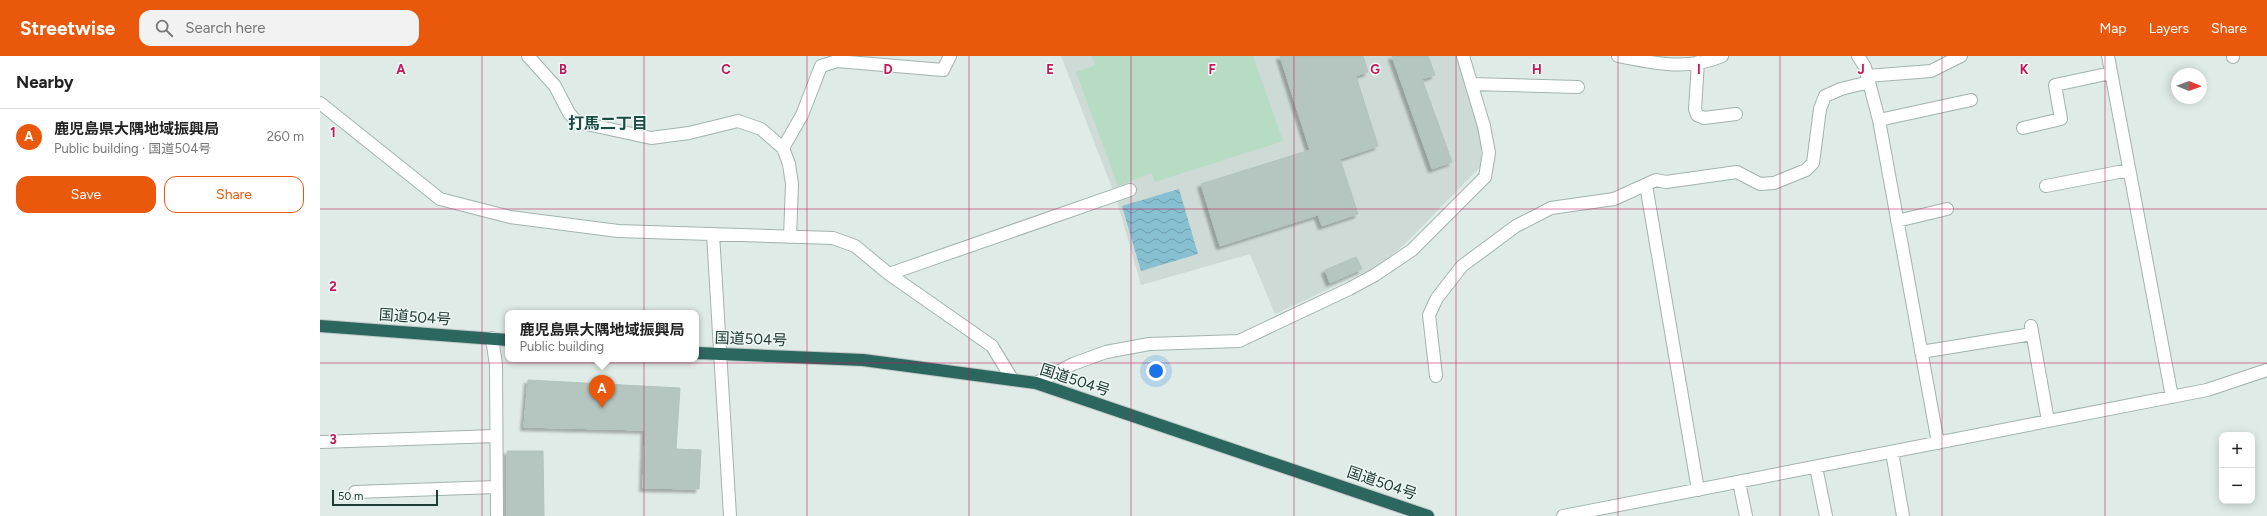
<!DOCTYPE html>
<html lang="en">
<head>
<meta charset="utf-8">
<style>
	body { margin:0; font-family:Figtree,"Noto Sans JP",sans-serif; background:#f2f2f2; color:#222 }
	.controls { position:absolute; right:12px; bottom:12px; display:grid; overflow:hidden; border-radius:8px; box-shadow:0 2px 10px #0003 }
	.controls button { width:36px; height:36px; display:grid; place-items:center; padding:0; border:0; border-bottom:1px solid #e0e0e0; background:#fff; color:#222; font:20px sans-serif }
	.compass { position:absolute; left:1851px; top:12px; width:36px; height:36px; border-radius:50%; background:#fff; box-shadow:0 2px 10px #0003; rotate:91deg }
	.scale { position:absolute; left:12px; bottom:10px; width:106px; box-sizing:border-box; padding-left:4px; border:2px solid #203b35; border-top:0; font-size:11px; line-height:14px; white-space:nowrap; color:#203b35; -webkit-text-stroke:3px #eff7f4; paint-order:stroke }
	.you { position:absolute; left:836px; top:315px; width:14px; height:14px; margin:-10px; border:3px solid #fff; border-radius:50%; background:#1a73e8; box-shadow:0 0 0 6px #1a73e833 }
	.badge { display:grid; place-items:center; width:26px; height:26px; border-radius:50%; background:#ea580c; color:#fff; font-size:13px; font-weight:700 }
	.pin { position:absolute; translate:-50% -33px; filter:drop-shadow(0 1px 2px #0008) }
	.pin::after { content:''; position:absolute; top:21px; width:14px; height:12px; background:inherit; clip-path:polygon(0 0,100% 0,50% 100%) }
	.popup { position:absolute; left:185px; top:254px; width:194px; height:52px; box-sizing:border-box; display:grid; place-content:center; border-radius:8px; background:#fff; filter:drop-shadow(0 1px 3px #0005); font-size:13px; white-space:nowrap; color:#767676 }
	.popup b { font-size:15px; color:#222 }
	.popup::after { content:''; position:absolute; left:50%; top:100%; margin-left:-8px; border:8px solid transparent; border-top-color:#fff }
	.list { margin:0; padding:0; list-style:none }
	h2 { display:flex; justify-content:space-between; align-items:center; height:52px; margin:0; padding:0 16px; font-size:17px }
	h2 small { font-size:13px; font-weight:400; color:#767676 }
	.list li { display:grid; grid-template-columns:26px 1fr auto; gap:12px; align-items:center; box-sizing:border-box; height:56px; padding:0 16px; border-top:1px solid #e0e0e0 }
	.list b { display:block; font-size:15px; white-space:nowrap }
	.list p { margin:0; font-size:13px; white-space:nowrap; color:#767676 }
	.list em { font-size:13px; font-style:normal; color:#767676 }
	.actions { display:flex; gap:8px; padding:12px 16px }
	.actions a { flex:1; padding:9px 0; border:1px solid #ea580c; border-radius:12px; text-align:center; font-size:14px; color:#ea580c }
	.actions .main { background:#ea580c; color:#fff }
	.icon { flex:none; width:22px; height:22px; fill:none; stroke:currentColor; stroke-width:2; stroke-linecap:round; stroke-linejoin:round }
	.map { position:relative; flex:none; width:1947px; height:460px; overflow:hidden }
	header { display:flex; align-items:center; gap:24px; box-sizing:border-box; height:56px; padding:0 20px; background:#ea580c; color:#fff }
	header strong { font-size:19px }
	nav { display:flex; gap:22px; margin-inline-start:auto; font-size:14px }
	.search { width:280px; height:36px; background:#f2f2f2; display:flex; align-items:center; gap:10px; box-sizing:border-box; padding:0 14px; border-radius:12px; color:#767676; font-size:15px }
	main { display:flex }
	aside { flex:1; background:#fff }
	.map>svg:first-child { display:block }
	.built { fill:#cddad5 }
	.pitch { fill:#b7dcc4 }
	.water { fill:url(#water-waves) }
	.building { fill:#b5c5bf; stroke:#b2c4be; filter:url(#shadow) }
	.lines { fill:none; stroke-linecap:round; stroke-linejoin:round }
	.minor-casing { stroke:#a2b3ad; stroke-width:14 }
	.highway-casing { stroke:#c1c8c6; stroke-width:14 }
	.minor { stroke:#fff; stroke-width:12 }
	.highway { stroke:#2c675f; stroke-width:12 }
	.grid { fill:none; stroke:#c2185b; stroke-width:1; stroke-opacity:0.55 }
	.labels { text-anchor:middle; stroke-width:3; stroke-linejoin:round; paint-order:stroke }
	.street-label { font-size:15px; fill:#203b35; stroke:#eff7f4 }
	.neighbourhood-label { font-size:16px; font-weight:bold; fill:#1c4d44; stroke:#eff7f4 }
	.grid-label { font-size:13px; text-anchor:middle; font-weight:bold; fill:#c2185b; stroke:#eff7f4; stroke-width:3; stroke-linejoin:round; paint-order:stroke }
</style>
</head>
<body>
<header>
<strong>Streetwise</strong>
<div class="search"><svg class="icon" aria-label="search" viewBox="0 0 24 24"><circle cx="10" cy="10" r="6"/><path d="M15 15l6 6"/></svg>Search here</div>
<nav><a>Map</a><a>Layers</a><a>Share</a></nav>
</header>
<main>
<aside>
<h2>Nearby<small></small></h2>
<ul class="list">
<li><span class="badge">A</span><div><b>鹿児島県大隅地域振興局</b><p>Public building · 国道504号</p></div><em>260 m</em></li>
</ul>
<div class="actions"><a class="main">Save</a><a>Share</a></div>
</aside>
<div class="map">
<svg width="1947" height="460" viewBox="0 0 1947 460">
	<defs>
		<pattern id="water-waves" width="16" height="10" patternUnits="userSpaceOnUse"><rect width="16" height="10" fill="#86c0d1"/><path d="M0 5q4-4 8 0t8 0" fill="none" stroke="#6d9daa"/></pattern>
		<filter id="shadow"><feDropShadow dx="-3.5" dy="3.5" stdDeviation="1" flood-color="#0004"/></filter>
	</defs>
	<rect width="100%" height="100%" fill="#dfebe6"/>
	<path class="built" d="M741,0h395l25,80v30l-77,79 -28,22 -101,47 -25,-60 -109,31 -24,-84z"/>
	<path class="pitch" d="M772,0h161l30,85 -128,41 -3,-9 -34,13 -42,-114 19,-7z"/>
	<path class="water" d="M859,133l19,65 -57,17 -19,-65z"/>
	<path class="building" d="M960,0h83l5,16 -12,4 22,70 -38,13 18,55 -36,12 -4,-11 -98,31 -19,-62 109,-34z
		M1072,0h36l7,19 -13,4 30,83 -20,7z
		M1036,201l6,12 -32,14 -5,-13z
		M208,324l152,8 -4,61 25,1 -2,39 -56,-1 2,-58 -121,-3z
		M187,395h36l1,65h-37z"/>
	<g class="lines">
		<defs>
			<path id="minor" d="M208,0l27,30 14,27 8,9 74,16 38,-5 49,-12 23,8 22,19 6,16 3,20 -2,53
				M1298,0c33,7 71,15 104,0
				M1538,0l7,11 14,53 59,323
				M1788,0l64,341
				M1913,0v1
				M1378,6l-3,47 2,6 7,3 32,-4
				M1547,20l64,-5 30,-15
				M1152,28l106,3
				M0,47l120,96 70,18 108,14 215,7 22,8 34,28 103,72 20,33
				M1559,64l92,-20
				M1703,72l38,-9 -6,-34 56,-12
				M463,92l19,-33 19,-49 16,-5 106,9 7,-14
				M1326,129l52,305
				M1726,130l83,-16
				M1577,165l50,-12
				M393,178l17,282
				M569,218l241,-84
				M1711,270l17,95
				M172,282l4,27 1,151
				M1601,296l111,-18
				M1116,320l-7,-61 8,-17 25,-32 54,-40 35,-18 63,-9 42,-19 10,2 71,-10 23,12 14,-1 32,-13 7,-7 7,-54 5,-13 16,-7 28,-7
				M716,327l37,-19 33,-12 43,-8 90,-3 110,-52 26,-14 37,-25 73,-73 4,-24 -5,-27 -21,-70
				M0,386l176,-6
				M1572,396l11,64
				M1496,411l10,49
				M1419,426l7,34
				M35,436l141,-5
				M1243,460l644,-126 60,-20"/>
			<path id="highway" d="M0,270l188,14
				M376,297l167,7 173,23 392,133"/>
		</defs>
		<use href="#minor" class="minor-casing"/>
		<use href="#highway" class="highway-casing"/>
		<use href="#minor" class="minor"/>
		<use href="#highway" class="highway"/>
	</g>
	<path class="grid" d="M162,0v460M324,0v460M487,0v460M649,0v460M811,0v460M974,0v460M1136,0v460M1298,0v460M1460,0v460M1622,0v460M1785,0v460M0,153h1947M0,307h1947"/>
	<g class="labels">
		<g class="street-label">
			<text transform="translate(95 261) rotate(4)" y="5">国道504号</text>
			<text transform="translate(431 283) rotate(2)" y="5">国道504号</text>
			<text transform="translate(755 324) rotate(18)" y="5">国道504号</text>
			<text transform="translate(1062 427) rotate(19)" y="5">国道504号</text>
		</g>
		<g class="neighbourhood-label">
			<text x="288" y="73">打馬二丁目</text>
		</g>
	</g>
	<g class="grid-label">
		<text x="81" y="18">A</text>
		<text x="243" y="18">B</text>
		<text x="406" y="18">C</text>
		<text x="568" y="18">D</text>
		<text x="730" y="18">E</text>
		<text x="892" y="18">F</text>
		<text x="1055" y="18">G</text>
		<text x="1217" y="18">H</text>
		<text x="1379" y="18">I</text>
		<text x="1541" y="18">J</text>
		<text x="1704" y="18">K</text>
		<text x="13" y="81">1</text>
		<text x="13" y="235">2</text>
		<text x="13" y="388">3</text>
	</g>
</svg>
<div class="controls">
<button>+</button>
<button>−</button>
</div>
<svg class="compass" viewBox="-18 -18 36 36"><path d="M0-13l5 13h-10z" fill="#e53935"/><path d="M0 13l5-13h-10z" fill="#767676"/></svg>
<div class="scale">50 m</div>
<div class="you"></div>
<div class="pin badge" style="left:282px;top:352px">A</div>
<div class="popup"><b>鹿児島県大隅地域振興局</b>Public building</div>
</div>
</main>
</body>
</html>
